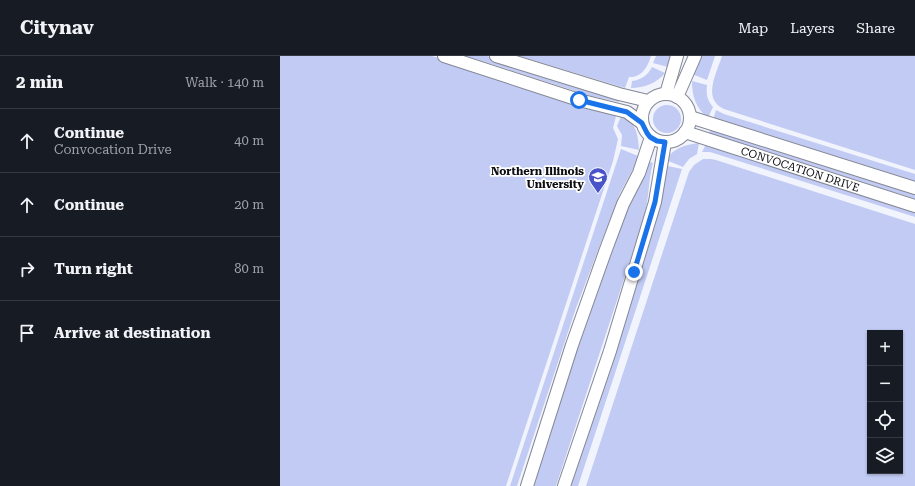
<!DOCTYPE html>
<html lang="en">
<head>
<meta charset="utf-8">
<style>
	body { margin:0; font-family:"Roboto Serif",serif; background:#242831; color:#f1f3f6 }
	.controls { position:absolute; right:12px; bottom:12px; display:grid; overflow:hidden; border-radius:0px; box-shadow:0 1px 3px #0004 }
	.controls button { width:36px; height:36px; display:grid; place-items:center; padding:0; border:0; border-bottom:1px solid #363941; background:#171b24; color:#f1f3f6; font:20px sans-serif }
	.stop { position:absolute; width:12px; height:12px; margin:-9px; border:3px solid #1a73e8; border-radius:50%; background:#fff }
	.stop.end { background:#1a73e8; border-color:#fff; box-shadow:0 1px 4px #0008 }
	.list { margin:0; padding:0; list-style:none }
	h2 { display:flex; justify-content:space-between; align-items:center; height:52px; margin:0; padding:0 16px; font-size:17px }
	h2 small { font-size:13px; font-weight:400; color:#9ea1a6 }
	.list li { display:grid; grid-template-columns:26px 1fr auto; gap:12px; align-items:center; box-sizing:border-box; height:64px; padding:0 16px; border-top:1px solid #363941 }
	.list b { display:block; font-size:15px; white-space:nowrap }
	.list p { margin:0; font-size:13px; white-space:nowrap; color:#9ea1a6 }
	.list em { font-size:13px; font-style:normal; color:#9ea1a6 }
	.icon { flex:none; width:22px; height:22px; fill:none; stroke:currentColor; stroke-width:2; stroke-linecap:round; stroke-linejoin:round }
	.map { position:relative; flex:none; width:635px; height:430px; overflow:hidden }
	header { display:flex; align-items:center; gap:24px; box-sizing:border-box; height:56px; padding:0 20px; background:#171b24; border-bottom:1px solid #363941 }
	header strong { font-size:19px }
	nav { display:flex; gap:22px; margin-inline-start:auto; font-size:14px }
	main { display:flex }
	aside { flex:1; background:#171b24 }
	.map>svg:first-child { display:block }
	.green { fill:#c1cbf3; fill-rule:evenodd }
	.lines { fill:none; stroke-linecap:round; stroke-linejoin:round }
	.street-casing { stroke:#848795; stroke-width:14 }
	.street { stroke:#fff; stroke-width:12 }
	.route { stroke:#1a73e8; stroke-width:5 }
	.labels { text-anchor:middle; stroke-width:3.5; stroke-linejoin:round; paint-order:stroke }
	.street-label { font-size:11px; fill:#0c0d12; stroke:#fff }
	.poi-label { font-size:11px; font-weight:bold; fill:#0c0d12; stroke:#fff; text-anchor:end }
</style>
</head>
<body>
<header>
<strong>Citynav</strong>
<nav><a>Map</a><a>Layers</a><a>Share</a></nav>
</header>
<main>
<aside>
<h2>2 min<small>Walk · 140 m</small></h2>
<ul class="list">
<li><svg class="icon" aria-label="ahead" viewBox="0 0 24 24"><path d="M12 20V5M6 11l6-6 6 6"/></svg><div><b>Continue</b><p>Convocation Drive</p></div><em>40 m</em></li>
<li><svg class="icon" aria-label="ahead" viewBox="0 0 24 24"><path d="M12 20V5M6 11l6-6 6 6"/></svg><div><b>Continue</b></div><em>20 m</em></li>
<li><svg class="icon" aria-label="right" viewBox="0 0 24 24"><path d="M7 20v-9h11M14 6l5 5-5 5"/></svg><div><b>Turn right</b></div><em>80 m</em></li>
<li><svg class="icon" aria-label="arrive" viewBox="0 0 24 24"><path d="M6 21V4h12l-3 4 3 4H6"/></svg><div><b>Arrive at destination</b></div></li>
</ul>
</aside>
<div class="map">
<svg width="635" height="430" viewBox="0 0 635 430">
	<rect width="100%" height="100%" fill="#f2f4fd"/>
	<path class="green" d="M0,0h152l162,52 23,4 -4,16 5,11 -5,22 -107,325h-226z
		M186,0h21l133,42 -1,4 -28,-6z
		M239,0h132c-3,10 -9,22 -22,21l-4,11z
		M376,0h15l-3,11 -15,-4z
		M419,0h16l-8,24 -15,-6z
		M442,0h193v114l-191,-61c-3,-2 -6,-3 -8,-6 -10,-11 2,-34 6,-47z
		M372,11l13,6c-8,10 -21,15 -34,15l1,-7c9,-1 16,-6 20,-14z
		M412,25l15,4c-1,9 0,15 6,22l-5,11c-12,-10 -16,-21 -16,-37z
		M373 63a14 14 0 1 1 28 0a14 14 0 1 1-28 0Z
		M436,54l8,4 191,60v8l-167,-53 -35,-9z
		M342,58c14,10 16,19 17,36l-18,-4 1,-11 -5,-9z
		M430,74l28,6 177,57v6l-206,-65z
		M419,87l-2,11 -8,5 -6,8 -17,-7c7,-12 19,-15 33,-17z
		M426,88l209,66v7l-205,-65h-8z
		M341,93l17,7 -5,13 -13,24 -44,115 -59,178h-7z
		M423,103h8l5,1 199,64v262h-329l103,-314 5,-7zM590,277h30v138h-30z
		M368,105l5,2c-5,18 -4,37 -9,55l-88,268h-24l89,-272z
		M383,109l19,4 -104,317h-7l51,-155z"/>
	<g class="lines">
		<defs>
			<g id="street">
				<path d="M164,0l135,44 48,12 15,11"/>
				<path d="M216,0l123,38 29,7"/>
				<path d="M386,38l11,-38"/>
				<circle cx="386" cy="62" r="24"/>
				<path d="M397,41l18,-41"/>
				<path d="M410,61l225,71"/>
				<path id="s1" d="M405,76l230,74"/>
				<path d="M247,430l45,-141 33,-93 18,-48 16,-31 12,-36"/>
				<path d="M284,430l46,-135 45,-149 10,-60"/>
			</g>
		</defs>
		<use href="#street" class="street-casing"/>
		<use href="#street" class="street"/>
	</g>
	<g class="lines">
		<path class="route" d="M299,44l48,12 15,11 5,10 3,4 7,4 8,1 -10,60 -21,70"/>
	</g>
	<defs>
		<symbol id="university-pin" viewBox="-11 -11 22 30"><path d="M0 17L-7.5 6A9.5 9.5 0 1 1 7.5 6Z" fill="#4a54c9" stroke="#fff"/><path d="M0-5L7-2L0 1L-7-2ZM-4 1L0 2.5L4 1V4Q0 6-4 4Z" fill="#fff"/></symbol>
	</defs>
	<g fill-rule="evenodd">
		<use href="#university-pin" x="307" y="110" width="22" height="30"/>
	</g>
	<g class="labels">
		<g class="street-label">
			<text dy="4" stroke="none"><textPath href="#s1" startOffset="121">CONVOCATION DRIVE</textPath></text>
		</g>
		<g class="poi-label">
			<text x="304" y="119">Northern Illinois<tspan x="304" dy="13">University</tspan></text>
		</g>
	</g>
</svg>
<div class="controls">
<button>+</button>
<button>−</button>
<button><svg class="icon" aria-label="locate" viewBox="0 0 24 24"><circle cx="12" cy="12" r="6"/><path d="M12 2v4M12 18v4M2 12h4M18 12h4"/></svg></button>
<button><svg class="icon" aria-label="layers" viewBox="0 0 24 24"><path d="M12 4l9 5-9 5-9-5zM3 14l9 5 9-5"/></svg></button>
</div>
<div class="stop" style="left:299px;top:44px"></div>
<div class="stop end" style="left:354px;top:216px"></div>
</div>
</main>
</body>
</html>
